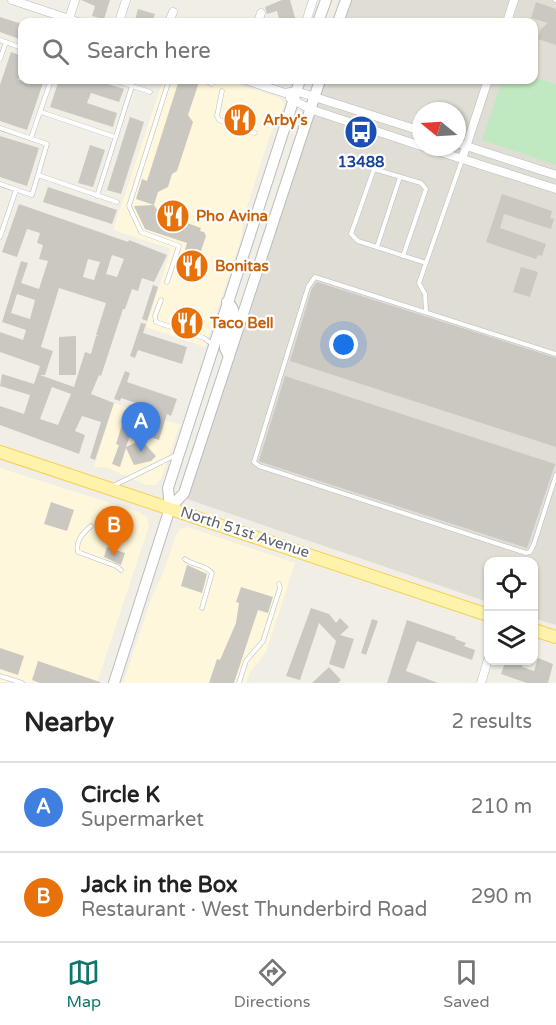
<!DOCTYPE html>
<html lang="en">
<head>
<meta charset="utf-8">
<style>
	body { margin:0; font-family:"Varela Round",sans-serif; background:#f2f2f2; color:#222 }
	.controls { position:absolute; right:18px; bottom:18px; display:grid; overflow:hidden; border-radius:12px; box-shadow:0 2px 4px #0004 }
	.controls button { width:54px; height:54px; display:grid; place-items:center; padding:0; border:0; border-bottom:2px solid #e0e0e0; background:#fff; color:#222; font:30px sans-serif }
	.compass { position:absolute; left:412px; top:102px; width:54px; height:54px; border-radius:50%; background:#fff; box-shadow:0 2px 4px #0004; rotate:288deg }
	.you { position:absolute; left:344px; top:345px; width:21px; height:21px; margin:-15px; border:4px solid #fff; border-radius:50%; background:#1a73e8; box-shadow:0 0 0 9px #1a73e833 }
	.badge { display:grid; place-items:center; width:39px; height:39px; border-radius:50%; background:#0f766e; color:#fff; font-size:20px; font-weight:700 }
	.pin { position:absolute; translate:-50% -50px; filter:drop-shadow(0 2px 3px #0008) }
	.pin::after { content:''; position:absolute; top:32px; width:21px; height:18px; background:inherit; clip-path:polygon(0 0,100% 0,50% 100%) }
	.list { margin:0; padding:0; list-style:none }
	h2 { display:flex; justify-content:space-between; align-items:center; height:78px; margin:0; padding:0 24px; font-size:26px }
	h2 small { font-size:20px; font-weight:400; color:#767676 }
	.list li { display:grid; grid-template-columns:39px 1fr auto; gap:18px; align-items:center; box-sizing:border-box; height:90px; padding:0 24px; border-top:2px solid #e0e0e0 }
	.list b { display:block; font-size:22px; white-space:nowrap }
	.list p { margin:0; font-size:20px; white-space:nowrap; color:#767676 }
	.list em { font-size:20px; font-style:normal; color:#767676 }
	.icon { flex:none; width:33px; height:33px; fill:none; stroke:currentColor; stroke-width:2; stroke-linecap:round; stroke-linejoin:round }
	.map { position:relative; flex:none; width:556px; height:683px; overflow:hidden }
	.search { position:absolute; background:#fff; box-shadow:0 2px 4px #0004; left:18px; right:18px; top:18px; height:66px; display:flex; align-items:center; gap:15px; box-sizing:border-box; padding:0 21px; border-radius:12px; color:#767676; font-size:22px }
	.sheet { height:258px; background:#fff }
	nav { display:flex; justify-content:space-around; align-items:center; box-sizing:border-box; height:84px; border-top:2px solid #e0e0e0; background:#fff; font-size:16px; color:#767676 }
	nav a { display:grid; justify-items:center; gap:3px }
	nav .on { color:#0f766e }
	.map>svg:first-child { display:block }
	.commercial { fill:#fff7db }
	.education { fill:#e0ddd4; fill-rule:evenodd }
	.green { fill:#c1e9c1 }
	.building { fill:#cbc8c2; fill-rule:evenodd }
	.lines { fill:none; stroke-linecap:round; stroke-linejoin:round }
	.service-casing { stroke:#b8bbc0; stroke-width:5 }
	.minor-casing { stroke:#b8bbc0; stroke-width:9 }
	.secondary-casing { stroke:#b9bcc2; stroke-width:12 }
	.primary-casing { stroke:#f9cf55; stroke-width:14 }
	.service { stroke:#fff; stroke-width:4 }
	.minor { stroke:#fff; stroke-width:8 }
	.secondary { stroke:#fff; stroke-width:10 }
	.primary { stroke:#fff3ab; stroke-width:12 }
	.labels { text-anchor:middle; stroke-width:4.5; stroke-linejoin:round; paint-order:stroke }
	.food-label { font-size:15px; font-weight:bold; fill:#c56008; stroke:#fff; text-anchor:start }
	.transit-label { font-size:15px; font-weight:bold; fill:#164399; stroke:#fff }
	.street-label { font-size:15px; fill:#5d6167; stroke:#fff }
</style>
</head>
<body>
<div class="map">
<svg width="556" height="683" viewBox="0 0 556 683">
	<rect width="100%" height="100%" fill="#f0eee5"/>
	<path class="commercial" d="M163,80h62l55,18 5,6 -15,31 -26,81 -3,23 -36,108 -59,-20 25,-78 -58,-19z
		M114,403l66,22 -19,54 -5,6h-10l-38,-17 -14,-1z
		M0,468l139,44 8,5 2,9 -52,157 -97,-1z
		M188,527l107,36 -29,89 -16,20 -4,11h-123l28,-84 12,-26 13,-38 4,-6z"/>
	<path class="education" d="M350,0h206v625l-22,-7v-56h-46v40l-301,-103 137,-419h210v-58h-192zM421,111h36v36h-36z"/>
	<path class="green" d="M534,77l22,7v81l-74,-25 20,-60h32z"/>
	<path class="building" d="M81,0h29l-6,19 -12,-3 3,-10z
		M282,0h8l6,21 -16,1 -3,-11 -10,3 -2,-7z
		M536,2l20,7v36l-18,-6 3,-10 7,-6 -17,-5z
		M138,9l17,5 -3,8 -17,-2z
		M0,17l22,7v16l-22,-8z
		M11,52l11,4v11l-4,13h26l-17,50 -27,-9v-36z
		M59,80h36l29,9 -5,13 -28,-9 -4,10 30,10 -4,14 -63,-20z
		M179,80h12l8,2 -11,33 5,7 -16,49 -5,3 -4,13 -10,5 -4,13 -18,-6 6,-20 5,2z
		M227,110l27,7 -4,10 -26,-9z
		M130,117l14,5 -23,72 -14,-4z
		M0,136l39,12 -12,38 -27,-9z
		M90,145l15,5 -12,37 -15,-4z
		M48,187l69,23 -5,14 -69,-22z
		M502,194l50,17 -2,7 4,1 -3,10 -47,-15 -4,14 46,16 -4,12 -4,-1 -2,4 -50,-17z
		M19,204l109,38 1,-2 38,15 -13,27 -12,-4 -4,13 -6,-2 -7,20h-2l-22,67 -2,-1 -8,19 23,9 -19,57 -5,-2 11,-36 -19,-6 -7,15 10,4 -6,19 -79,-29v-19l24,8 6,-19 -30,-9 2,-12 32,10 6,-18 -40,-14v-20l23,8 3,-10 -24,-8 19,-61 7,2 -7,20 18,6 9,-28 -9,-2 4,-14 -6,-2 3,-10 -13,-4 -10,28 -15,-5zM112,255l12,4 -7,18 -11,-3zM88,259l12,3 -6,18 -11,-3zM59,288l47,15 -10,32 3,1h-3l-5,18 -6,-2 -11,35 -34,-12h5l8,-24 -12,-4zM17,294l18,6 -5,19 -19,-6zM52,387l19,7 -13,31 -18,-6z
		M154,205l5,8 42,15 -1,3 4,1 2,4 -8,24 3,3 -6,16 -17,-6 9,-30 -42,-14 -11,-23z
		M521,267l17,5 -8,25 -17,-5z
		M317,282l239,76v89l-266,-86 22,-73z
		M153,285l5,2 -11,34 -5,-2z
		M177,314l23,7 -4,10 -22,-7z
		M141,323l5,1 -3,9 44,14 -5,17 -44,-14 -3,8 -5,-2z
		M76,336v39h-17v-38z
		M125,371l5,2 -3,9 50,17 -6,17 -4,-2 -8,26 -15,-5 9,-26 -32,-11 -1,3 -6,-2z
		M285,376l270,88 -28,84 -266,-86 -2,-1z
		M125,415l11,3 -10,29 15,-7 15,16 -5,5 -17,4 -8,-17 -6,19 -8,-3 7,-19 -3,-1z
		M51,502l23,8 -7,21 -23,-7z
		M107,547l18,6 -4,12 -17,-8z
		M187,565l20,9 -5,19 -21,-7z
		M241,587l32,10 -5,16 -10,-3 -24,73h-25l8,-24 3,1 16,-37 3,-20 -3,-1z
		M311,608l18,6 7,9 4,-5 9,9 -9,8 14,4 -10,30 -15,-5 7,-23 -17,-18 -19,57 -14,-4z
		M372,619l6,2 -12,34 -5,-2z
		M407,620l49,17 -1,2 11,4 -2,3 11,4 -3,10 -55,-19 -11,30 32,12h-51z
		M0,648l24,8 -6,19 -18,-6z
		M538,658l15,6 -5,19h-21l-26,-9 5,-14h18l-2,7 12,4z
		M38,661l62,21v1h-60l-8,-3z
		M329,667l12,13 -3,3h-26z"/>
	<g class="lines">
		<defs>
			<path id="service" d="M555,0h1
				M0,40l22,8
				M0,59l6,-17
				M114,80l36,12
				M204,80l8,4
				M222,91l-5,25 2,4 36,13
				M41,112l74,25
				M0,128l47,16 -15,51 -32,-11
				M31,138l20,-58
				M38,175l79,27
				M97,196l35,-110
				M0,237l16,-47
				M377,247l23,-70
				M403,256l23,-67 -5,-6 -47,-14 -23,65 7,7 68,22
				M167,282l12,-36 -38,-14 -12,-26 40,-126
				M161,300l-6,16 1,6 48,16 8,6
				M426,311l-1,-17 -6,-11 43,-123
				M556,354l-241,-77 -7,10 -54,175 5,4 267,87 4,-1 4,-8 22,-69
				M113,486l63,-31
				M91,526c-8,7 -16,15 -13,26l35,13
				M185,559c8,7 20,5 27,14l-10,35
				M116,566l5,4
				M0,676l22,7
				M239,683l7,-22 17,-20 17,-53 -1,-4"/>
			<path id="minor" d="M12,0l66,22
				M69,19l6,-19
				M119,22l7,-22
				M169,22l4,-10
				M258,22l3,-9
				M306,22l7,-22
				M507,22l7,-22
				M246,80l39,13 11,-2 125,40
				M290,98l20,11 111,37
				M457,143l99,32
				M425,147l131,42
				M462,159l26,-79
				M481,683l7,-23"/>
			<path id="secondary" d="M318,22l8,-22
				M338,22l8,-22
				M227,302c17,12 -4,31 -2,46 1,3 3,6 4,9
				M170,508l14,-15 136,-413
				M114,683l56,-175 -2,-20 132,-408"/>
			<path id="primary" d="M0,452l488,163
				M534,630l22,7"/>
		</defs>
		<use href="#service" class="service-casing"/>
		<use href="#minor" class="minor-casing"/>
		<use href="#secondary" class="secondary-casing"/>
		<use href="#primary" class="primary-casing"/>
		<use href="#service" class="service"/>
		<use href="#minor" class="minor"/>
		<use href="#secondary" class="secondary"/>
		<use href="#primary" class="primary"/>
	</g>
	<defs>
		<symbol id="restaurant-disc" viewBox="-11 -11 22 22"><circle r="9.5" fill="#e8710a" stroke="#fff"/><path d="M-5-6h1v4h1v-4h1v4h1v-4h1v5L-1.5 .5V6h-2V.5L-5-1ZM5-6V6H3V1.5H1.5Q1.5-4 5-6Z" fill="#fff"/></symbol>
		<symbol id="bus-disc" viewBox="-11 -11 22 22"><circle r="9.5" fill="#1a4fb4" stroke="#fff"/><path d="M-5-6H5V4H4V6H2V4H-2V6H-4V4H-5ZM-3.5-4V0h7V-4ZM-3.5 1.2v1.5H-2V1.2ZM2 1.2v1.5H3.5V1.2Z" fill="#fff"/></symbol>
	</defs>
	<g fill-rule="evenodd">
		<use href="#restaurant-disc" x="221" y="101" width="38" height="38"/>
		<use href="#bus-disc" x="342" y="113" width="38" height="38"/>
		<use href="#restaurant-disc" x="154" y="197" width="38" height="38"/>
		<use href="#restaurant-disc" x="173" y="247" width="38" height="38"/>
		<use href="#restaurant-disc" x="168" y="304" width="38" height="38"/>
	</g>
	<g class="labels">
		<g class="food-label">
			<text x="263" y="125">Arby's</text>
			<text x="196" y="221">Pho Avina</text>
			<text x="215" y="271">Bonitas</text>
			<text x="210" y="328">Taco Bell</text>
		</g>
		<g class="transit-label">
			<text x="361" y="167">13488</text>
		</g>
		<g class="street-label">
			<text transform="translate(245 532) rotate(18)" y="5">North 51st Avenue</text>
		</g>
	</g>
</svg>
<div class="controls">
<button><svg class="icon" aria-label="locate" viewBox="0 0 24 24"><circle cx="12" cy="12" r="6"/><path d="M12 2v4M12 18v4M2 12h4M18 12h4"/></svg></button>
<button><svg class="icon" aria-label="layers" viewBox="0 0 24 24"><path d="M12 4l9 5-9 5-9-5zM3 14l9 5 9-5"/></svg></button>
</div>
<svg class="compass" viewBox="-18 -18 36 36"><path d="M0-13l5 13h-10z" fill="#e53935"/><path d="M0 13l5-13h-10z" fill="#767676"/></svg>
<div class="you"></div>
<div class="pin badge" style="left:141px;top:452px;background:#3f7fe0">A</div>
<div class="pin badge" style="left:114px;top:556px;background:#e8710a">B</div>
<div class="search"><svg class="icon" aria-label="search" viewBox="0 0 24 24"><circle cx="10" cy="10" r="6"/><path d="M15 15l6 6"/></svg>Search here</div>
</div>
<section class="sheet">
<h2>Nearby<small>2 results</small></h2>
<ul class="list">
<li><span class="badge" style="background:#3f7fe0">A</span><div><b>Circle K</b><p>Supermarket</p></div><em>210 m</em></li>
<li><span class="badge" style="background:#e8710a">B</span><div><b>Jack in the Box</b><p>Restaurant · West Thunderbird Road</p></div><em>290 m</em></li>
</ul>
</section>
<nav>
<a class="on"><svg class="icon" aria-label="map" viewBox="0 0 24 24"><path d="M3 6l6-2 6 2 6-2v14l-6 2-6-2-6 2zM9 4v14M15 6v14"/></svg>Map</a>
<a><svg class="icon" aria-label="directions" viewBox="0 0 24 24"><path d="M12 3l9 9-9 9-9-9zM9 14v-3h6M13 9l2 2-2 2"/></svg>Directions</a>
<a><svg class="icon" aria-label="saved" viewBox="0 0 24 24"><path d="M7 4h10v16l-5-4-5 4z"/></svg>Saved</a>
</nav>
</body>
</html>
